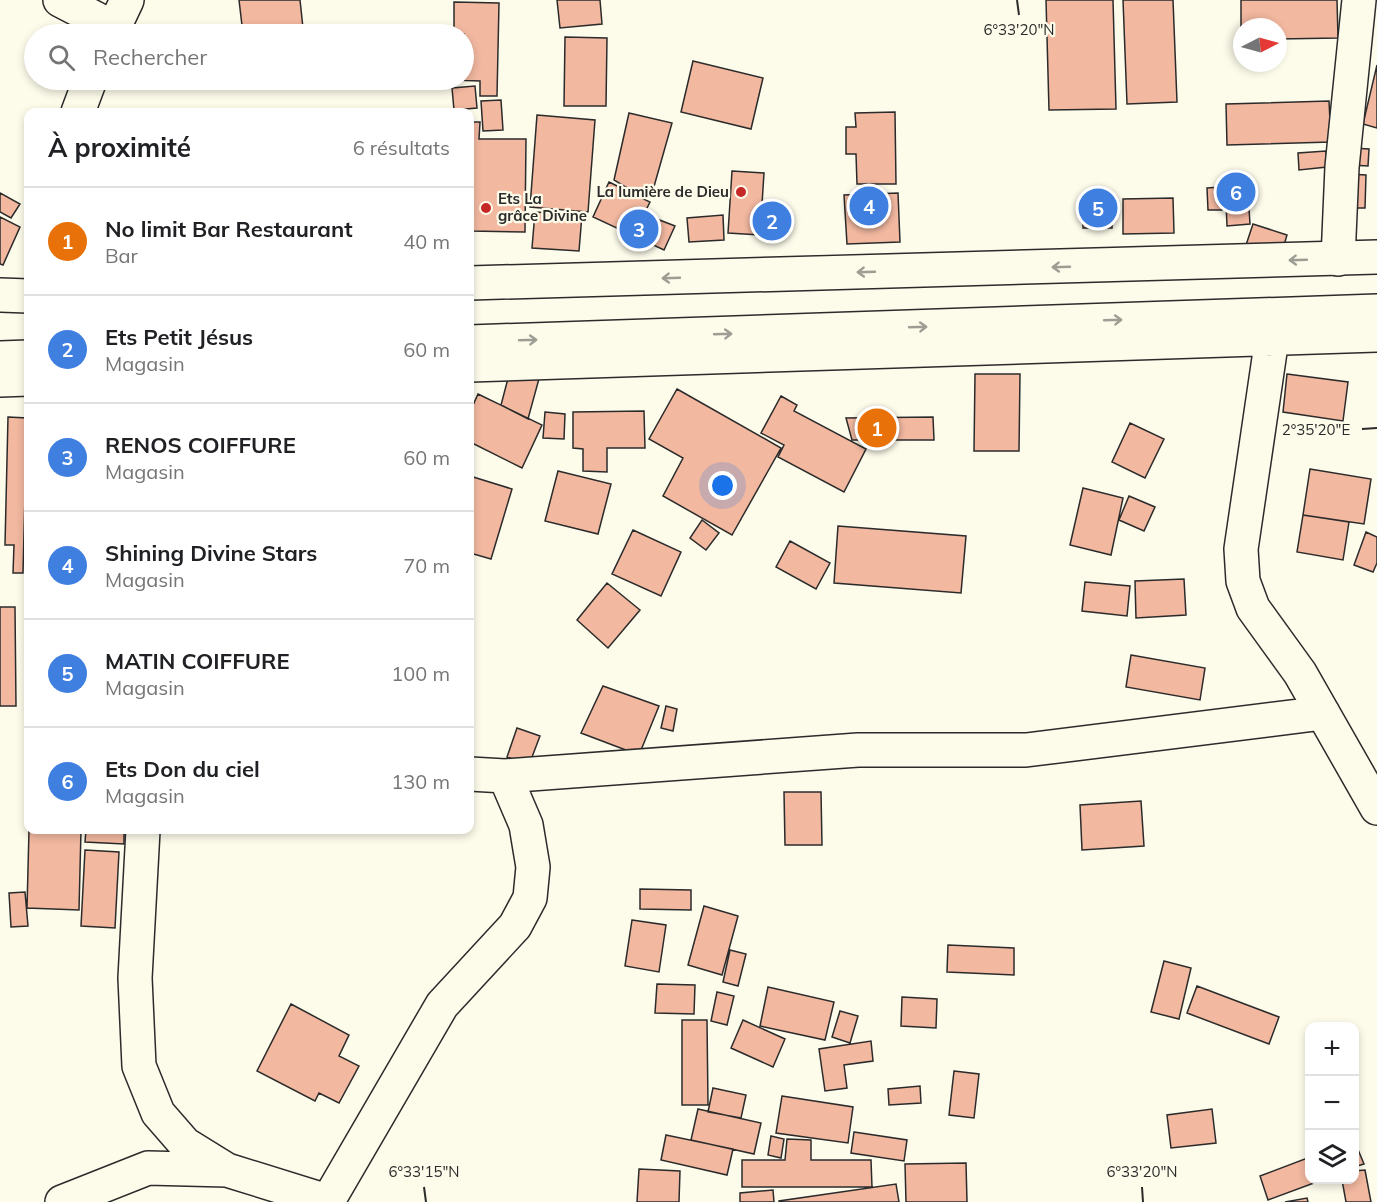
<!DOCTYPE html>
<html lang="fr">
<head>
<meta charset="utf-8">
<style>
	body { margin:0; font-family:Mulish,sans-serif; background:#f6f6f6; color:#202124 }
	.controls { position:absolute; right:18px; bottom:18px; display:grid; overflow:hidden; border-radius:12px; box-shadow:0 3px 9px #0003 }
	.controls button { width:54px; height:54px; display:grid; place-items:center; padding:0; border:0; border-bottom:2px solid #e0e0e0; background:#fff; color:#202124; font:30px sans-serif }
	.compass { position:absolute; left:1233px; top:18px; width:54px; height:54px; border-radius:50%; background:#fff; box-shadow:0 3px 9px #0003; rotate:84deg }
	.you { position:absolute; left:723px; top:486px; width:21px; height:21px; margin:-15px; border:4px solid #fff; border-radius:50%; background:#1a73e8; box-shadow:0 0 0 9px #1a73e833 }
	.badge { display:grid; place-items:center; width:39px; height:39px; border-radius:50%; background:#1a73e8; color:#fff; font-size:20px; font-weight:700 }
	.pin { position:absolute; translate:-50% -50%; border:3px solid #fff; box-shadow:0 2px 6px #0006 }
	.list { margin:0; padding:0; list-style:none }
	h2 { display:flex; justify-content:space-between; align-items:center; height:78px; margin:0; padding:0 24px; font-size:26px }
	h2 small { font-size:20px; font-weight:400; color:#757577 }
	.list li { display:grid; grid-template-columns:39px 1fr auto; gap:18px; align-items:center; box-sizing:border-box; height:108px; padding:0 24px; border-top:2px solid #e0e0e0 }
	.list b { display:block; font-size:22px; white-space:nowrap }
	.list p { margin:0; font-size:20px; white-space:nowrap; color:#757577 }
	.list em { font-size:20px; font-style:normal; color:#757577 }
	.icon { flex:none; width:33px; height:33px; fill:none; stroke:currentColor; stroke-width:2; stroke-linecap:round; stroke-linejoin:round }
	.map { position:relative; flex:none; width:1377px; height:1202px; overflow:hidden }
	.search { position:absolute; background:#fff; box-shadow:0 3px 9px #0003; left:24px; top:24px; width:450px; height:66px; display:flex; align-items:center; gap:15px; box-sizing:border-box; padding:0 21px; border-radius:33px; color:#757577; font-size:22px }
	.panel { position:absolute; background:#fff; box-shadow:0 3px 9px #0003; left:24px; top:108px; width:450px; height:726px; border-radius:12px }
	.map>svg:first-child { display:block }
	.building { fill:#f2b8a0; stroke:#2b2b2b; stroke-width:1.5 }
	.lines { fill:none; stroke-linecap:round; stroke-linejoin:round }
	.minor-casing { stroke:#2b2b2b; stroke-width:36 }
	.highway-casing { stroke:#2b2b2b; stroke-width:36 }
	.minor { stroke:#fdfbea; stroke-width:33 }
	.highway { stroke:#fdfbea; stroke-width:33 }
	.oneway { stroke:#9e9d94 }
	.ticks { fill:none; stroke:#2b2b2b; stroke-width:2 }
	.poi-dot { fill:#c62828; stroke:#fdfbea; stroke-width:2 }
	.labels { text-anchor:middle; stroke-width:4.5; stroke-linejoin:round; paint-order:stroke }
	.poi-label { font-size:15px; font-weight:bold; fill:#2b2b2b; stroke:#fdfbea; text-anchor:end }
	.ticks-label { font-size:15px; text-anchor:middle; fill:#2b2b2b; stroke:#fdfbea; stroke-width:4.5; stroke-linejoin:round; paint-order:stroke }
</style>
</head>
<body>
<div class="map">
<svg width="1377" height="1202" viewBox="0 0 1377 1202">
	<rect width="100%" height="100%" fill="#fdfbea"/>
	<path class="building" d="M239,0h61l3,28 -60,6z
		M557,0h43l2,24 -42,4z
		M1046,0h67l3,109 -67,1z
		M1123,0h50l4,102 -50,2z
		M1241,0h96l1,38 -60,1v-12h-36l-1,13z
		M454,2l45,1 -2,93h-17v-15l-27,-1h11v-46h-10z
		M565,37l42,1 -1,68h-42z
		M693,61l70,17 -12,51 -70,-17z
		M1377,65v63l-14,-4z
		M475,86l2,22 -23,2 -2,-22z
		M501,100l2,30 -20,1 -2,-30z
		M1329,101l2,41 -104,3 -1,-41z
		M895,112l1,72h-39l-1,-30h-10v-27h10l-1,-14z
		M629,113l43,10 -19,67 -21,1 -18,-11z
		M537,115l58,5 -7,92 -58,-5z
		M470,122h10l-1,17h47l-1,93 -55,-1z
		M1353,148l16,1 -1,17 -17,-1z
		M1326,151l1,16 -28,3 -1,-17z
		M732,171l32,2 -4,62 -32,-2z
		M1348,174l18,1 -1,33h-18z
		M1247,178l3,46 -23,2 -2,-47z
		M609,182l41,20 -6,12 31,12 -11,24 -71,-33z
		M1221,187l1,23h-14l-1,-22z
		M0,193l20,11 -9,14 -11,-6z
		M898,193l2,49 -53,2 -3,-49z
		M1112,198v30h-29v-29z
		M1173,198l1,35 -51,1v-35z
		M535,212l47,3 -3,36 -47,-3z
		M723,215l1,25 -35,2 -2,-24z
		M0,217l20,10 -17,38 -3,-1z
		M1253,224l34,11 -7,24 -35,-11z
		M511,367l29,8 -12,44 -27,-14z
		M975,374h45l-1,77h-45z
		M1287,374l61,8 -5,39 -60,-9z
		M677,389l104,59 -49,87 -69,-39 20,-38 -34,-19z
		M478,394l64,31 -20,43 -52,-26v-30z
		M781,396l16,9 -3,6 72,38 -22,43 -66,-35 6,-12 -23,-12z
		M644,411l1,37h-38v24l-24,-1v-22l-10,-1v-36z
		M545,412l20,2 -1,25 -21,-1z
		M8,417l19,1 -4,155h-10l1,-28h-9z
		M933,417l1,23h-82l-6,-22z
		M1130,423l34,16 -19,39 -33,-16z
		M1310,469l61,10 -7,45 -61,-9z
		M558,471l53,13 -13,50 -53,-13z
		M470,476l42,13 -21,70 -21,-6z
		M1083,488l40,10 -12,57 -41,-10z
		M1129,496l26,11 -11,24 -25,-11z
		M1303,515l46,7 -6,38 -46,-8z
		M702,520l17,13 -13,17 -16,-12z
		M838,526l128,10 -5,57 -127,-10z
		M633,530l48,22 -20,44 -49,-22z
		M1366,532l11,5v26l-4,9 -19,-7z
		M790,541l40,22 -14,26 -40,-22z
		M1184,579l2,36 -50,3 -1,-37z
		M1085,582l45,4 -3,30 -45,-5z
		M607,583l33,27 -32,38 -31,-28z
		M0,607h15l1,99h-16z
		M1131,655l74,13 -5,32 -74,-13z
		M603,686l56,20 -20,49 -58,-22z
		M666,706l11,3 -4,22 -12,-3z
		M517,728l23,8 -11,29 -22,-8z
		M784,792h37l1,53h-37z
		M1141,801l3,45 -62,4 -2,-45z
		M29,830h52l-2,80 -52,-2z
		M86,830h38v14l-39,-2z
		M85,850l34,2 -4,76 -34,-2z
		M640,889l51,1v20l-51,-1z
		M25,892l3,34 -17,1 -2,-34z
		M704,906l34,10 -16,59 -34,-10z
		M632,920l34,5 -7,47 -34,-6z
		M948,945l66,3v27l-67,-3z
		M730,950l16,4 -8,32 -15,-4z
		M1164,961l27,7 -12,51 -28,-7z
		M657,984l38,1 -1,29 -39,-1z
		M1197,986l82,31 -10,27 -82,-31z
		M768,987l66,15 -9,38 -65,-14z
		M717,992l17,4 -7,29 -16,-4z
		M902,997l35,2 -1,29 -35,-2z
		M291,1004l58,31 -10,21 20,10 -20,37 -20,-10 -4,8 -58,-30z
		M840,1011l18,5 -8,27 -18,-6z
		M682,1020h25l1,85h-26z
		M743,1020l42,19 -12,28 -42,-19z
		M871,1041l2,20 -29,4 3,23 -22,3 -6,-42z
		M954,1071l25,3 -5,44 -25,-3z
		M920,1086l1,17 -32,2 -1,-16z
		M713,1088l33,7 -5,23 -33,-6z
		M782,1096l71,11 -5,36 -72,-10z
		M698,1109l63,14 -7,31 -63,-14z
		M1212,1109l4,34 -45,5 -4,-33z
		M854,1132l53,8 -3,21 -53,-8z
		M666,1135l67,14 -6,26 -66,-15z
		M771,1136l13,3 -3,19 -13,-3z
		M787,1139l24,1v20h60l1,27h-130v-27h43z
		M1354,1140l10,24 -10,3z
		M1310,1157v23h12l-54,20 -8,-24z
		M966,1163l1,39h-61l-1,-38z
		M639,1169l41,2 -1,31h-42z
		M1365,1170l6,32h-25l-4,-22h12v-9z
		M896,1184l3,18h-120v-1z
		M773,1190l1,12h-34v-9z
		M1307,1198l1,4h-23z"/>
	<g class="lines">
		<defs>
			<path id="minor" d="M60,0l54,28
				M111,34l16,-34
				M78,112l12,-32
				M1338,259l4,-92 17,-167
				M1284,321l-12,17 -31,211 2,32 10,27 47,65 77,135
				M470,365l907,-30
				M0,380l28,-1
				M470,774l35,2 353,-26h168l297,-37
				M143,830l-8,148 4,88 19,47 27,31 42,26 103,32
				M328,1201l114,-196 73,-79 15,-28 3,-31 -7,-42 -21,-49
				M62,1202l86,-34 79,2"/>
			<path id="highway" d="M470,283l907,-26
				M0,295l28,1
				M470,342l907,-31
				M0,358l28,-1"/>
		</defs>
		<use href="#minor" class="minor-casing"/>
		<use href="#highway" class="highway-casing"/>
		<use href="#minor" class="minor"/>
		<use href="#highway" class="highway"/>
	</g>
	<defs><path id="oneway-shaft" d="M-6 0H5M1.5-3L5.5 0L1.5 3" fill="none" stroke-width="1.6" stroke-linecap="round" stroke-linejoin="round" transform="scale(1.5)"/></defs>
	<g class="oneway">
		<use href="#oneway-shaft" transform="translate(1298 260) rotate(178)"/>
		<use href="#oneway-shaft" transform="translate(1061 267) rotate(178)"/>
		<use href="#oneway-shaft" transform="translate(866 272) rotate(178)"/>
		<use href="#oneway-shaft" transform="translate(671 278) rotate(178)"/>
		<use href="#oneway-shaft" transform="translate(1113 320) rotate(-2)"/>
		<use href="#oneway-shaft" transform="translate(918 327) rotate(-2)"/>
		<use href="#oneway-shaft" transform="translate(723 334) rotate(-2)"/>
		<use href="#oneway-shaft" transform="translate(528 340) rotate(-2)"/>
	</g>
	<path class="ticks" d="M1017,0l2,15M1362,429l15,-1M424,1187l2,15M1142,1187l1,15"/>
	<g class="poi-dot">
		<circle cx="741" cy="192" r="6"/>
		<circle cx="486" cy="208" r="6"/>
	</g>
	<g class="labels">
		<g class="poi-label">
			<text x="729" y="197">La lumière de Dieu</text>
			<text x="498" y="204" text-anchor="start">Ets La<tspan x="498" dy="17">grâce Divine</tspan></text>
		</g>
	</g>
	<g class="ticks-label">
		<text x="1019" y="35">6°33'20"N</text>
		<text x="1316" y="435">2°35'20"E</text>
		<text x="424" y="1177">6°33'15"N</text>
		<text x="1142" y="1177">6°33'20"N</text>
	</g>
</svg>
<div class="controls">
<button>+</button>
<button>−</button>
<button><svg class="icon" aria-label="layers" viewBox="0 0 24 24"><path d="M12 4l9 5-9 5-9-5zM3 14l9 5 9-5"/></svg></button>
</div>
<svg class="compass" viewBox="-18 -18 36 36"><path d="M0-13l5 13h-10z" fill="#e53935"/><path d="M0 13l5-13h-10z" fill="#757577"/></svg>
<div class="you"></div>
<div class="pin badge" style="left:877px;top:428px;background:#e8710a">1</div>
<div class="pin badge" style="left:772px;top:221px;background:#3f7fe0">2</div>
<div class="pin badge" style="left:639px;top:229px;background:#3f7fe0">3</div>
<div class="pin badge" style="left:869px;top:206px;background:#3f7fe0">4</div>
<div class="pin badge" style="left:1098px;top:208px;background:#3f7fe0">5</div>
<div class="pin badge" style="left:1236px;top:192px;background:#3f7fe0">6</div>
<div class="search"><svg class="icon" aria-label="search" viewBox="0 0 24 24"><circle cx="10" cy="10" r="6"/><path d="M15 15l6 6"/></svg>Rechercher</div>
<section class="panel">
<h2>À proximité<small>6 résultats</small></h2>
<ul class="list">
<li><span class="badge" style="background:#e8710a">1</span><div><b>No limit Bar Restaurant</b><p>Bar</p></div><em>40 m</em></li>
<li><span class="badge" style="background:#3f7fe0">2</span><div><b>Ets Petit Jésus</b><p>Magasin</p></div><em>60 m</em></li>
<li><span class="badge" style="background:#3f7fe0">3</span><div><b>RENOS COIFFURE</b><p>Magasin</p></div><em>60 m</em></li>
<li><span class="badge" style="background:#3f7fe0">4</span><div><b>Shining Divine Stars</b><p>Magasin</p></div><em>70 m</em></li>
<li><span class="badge" style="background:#3f7fe0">5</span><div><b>MATIN COIFFURE</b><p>Magasin</p></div><em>100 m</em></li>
<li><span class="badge" style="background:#3f7fe0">6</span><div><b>Ets Don du ciel</b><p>Magasin</p></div><em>130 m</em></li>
</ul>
</section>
</div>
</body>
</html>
